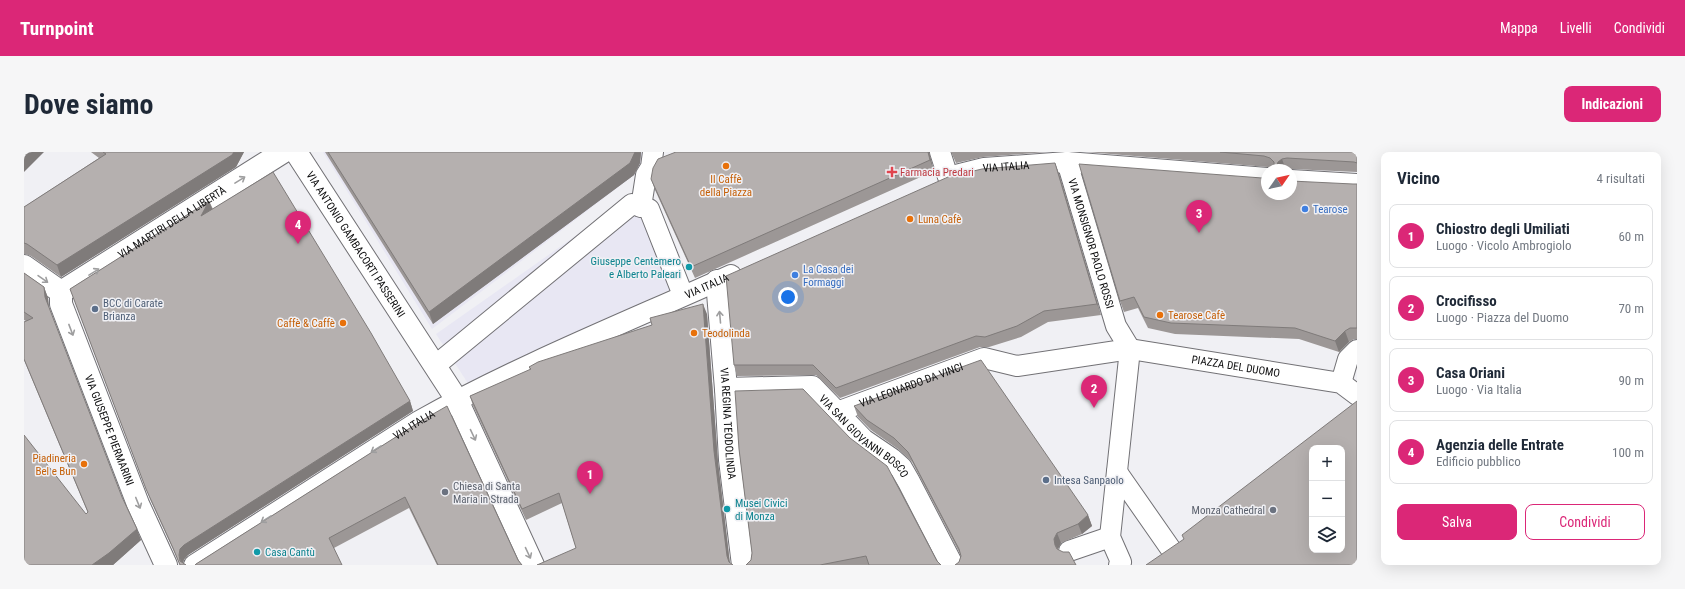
<!DOCTYPE html>
<html lang="it">
<head>
<meta charset="utf-8">
<style>
	body { margin:0; font-family:"Roboto Condensed",sans-serif; background:#f6f6f7; color:#1f2937 }
	.controls { position:absolute; right:12px; bottom:12px; display:grid; overflow:hidden; border-radius:8px; box-shadow:0 4px 16px #0002 }
	.controls button { width:36px; height:36px; display:grid; place-items:center; padding:0; border:0; border-bottom:1px solid #e0e1e3; background:#fff; color:#1f2937; font:20px sans-serif }
	.compass { position:absolute; left:1237px; top:12px; width:36px; height:36px; border-radius:50%; background:#fff; box-shadow:0 4px 16px #0002; rotate:56deg }
	.you { position:absolute; left:764px; top:145px; width:14px; height:14px; margin:-10px; border:3px solid #fff; border-radius:50%; background:#1a73e8; box-shadow:0 0 0 6px #1a73e833 }
	.badge { display:grid; place-items:center; width:26px; height:26px; border-radius:50%; background:#db2777; color:#fff; font-size:13px; font-weight:700 }
	.pin { position:absolute; translate:-50% -33px; filter:drop-shadow(0 1px 2px #0008) }
	.pin::after { content:''; position:absolute; top:21px; width:14px; height:12px; background:inherit; clip-path:polygon(0 0,100% 0,50% 100%) }
	.list { margin:0; padding:0; list-style:none }
	h2 { display:flex; justify-content:space-between; align-items:center; height:52px; margin:0; padding:0 16px; font-size:17px }
	h2 small { font-size:13px; font-weight:400; color:#747a83 }
	.list li { display:grid; grid-template-columns:26px 1fr auto; gap:12px; align-items:center; box-sizing:border-box; height:64px; margin:0 8px 8px; padding:0 8px; border:1px solid #e0e1e3; border-radius:8px }
	.list b { display:block; font-size:15px; white-space:nowrap }
	.list p { margin:0; font-size:13px; white-space:nowrap; color:#747a83 }
	.list em { font-size:13px; font-style:normal; color:#747a83 }
	.actions { display:flex; gap:8px; padding:12px 16px }
	.actions a { flex:1; padding:9px 0; border:1px solid #db2777; border-radius:8px; text-align:center; font-size:14px; color:#db2777 }
	.actions .main { background:#db2777; color:#fff }
	.icon { flex:none; width:22px; height:22px; fill:none; stroke:currentColor; stroke-width:2; stroke-linecap:round; stroke-linejoin:round }
	.map { position:relative; flex:none; width:1333px; height:413px; overflow:hidden; border-radius:8px }
	header { display:flex; align-items:center; gap:24px; box-sizing:border-box; height:56px; padding:0 20px; background:#db2777; color:#fff }
	header strong { font-size:19px }
	nav { display:flex; gap:22px; margin-inline-start:auto; font-size:14px }
	.intro { display:flex; align-items:center; justify-content:space-between; box-sizing:border-box; height:96px; padding:0 24px }
	h1 { margin:0; font-size:28px }
	.button { padding:10px 18px; border-radius:8px; background:#db2777; color:#fff; font-size:14px; font-weight:700 }
	main { display:flex; gap:24px; padding:0 24px }
	aside { flex:1; background:#fff; border-radius:8px; box-shadow:0 4px 16px #0002 }
	.map>svg:first-child { display:block }
	.built { fill:#e8e7f3 }
	.lines { fill:none; stroke-linecap:round; stroke-linejoin:round }
	.pedestrian-casing { stroke:#727175; stroke-width:22 }
	.minor-casing { stroke:#727175; stroke-width:24 }
	.pedestrian { stroke:#fff; stroke-width:20 }
	.minor { stroke:#fff; stroke-width:22 }
	.wall { fill:#9c9796 }
	.shaded-wall { fill:#7f7b7a }
	.building { fill:#b5b0af; stroke:#7f7b7a; fill-rule:evenodd }
	.oneway { stroke:#9e9e9f }
	.food-dot { fill:#e8710a; stroke:#f0f0f4; stroke-width:1.5 }
	.health-dot { fill:#e0444e; stroke:#f0f0f4; stroke-width:1.5 }
	.shop-dot { fill:#3f7fe0; stroke:#f0f0f4; stroke-width:1.5 }
	.culture-dot { fill:#0f9aa8; stroke:#f0f0f4; stroke-width:1.5 }
	.service-dot { fill:#5c6f8a; stroke:#f0f0f4; stroke-width:1.5 }
	.worship-dot { fill:#6b7280; stroke:#f0f0f4; stroke-width:1.5 }
	.labels { text-anchor:middle; stroke-width:3; stroke-linejoin:round; paint-order:stroke }
	.street-label { font-size:11px; fill:#0d0d0e; stroke:#f0f0f4 }
	.health-label { font-size:11px; fill:#be3a42; stroke:#f0f0f4; text-anchor:start }
	.food-label { font-size:11px; fill:#c56008; stroke:#f0f0f4; text-anchor:start }
	.shop-label { font-size:11px; fill:#366cbe; stroke:#f0f0f4; text-anchor:start }
	.culture-label { font-size:11px; fill:#0d838f; stroke:#f0f0f4; text-anchor:start }
	.service-label { font-size:11px; fill:#4e5e75; stroke:#f0f0f4; text-anchor:start }
	.worship-label { font-size:11px; fill:#5b616d; stroke:#f0f0f4; text-anchor:start }
</style>
</head>
<body>
<header>
<strong>Turnpoint</strong>
<nav><a>Mappa</a><a>Livelli</a><a>Condividi</a></nav>
</header>
<div class="intro"><h1>Dove siamo</h1><a class="button">Indicazioni</a></div>
<main>
<div class="map">
<svg width="1333" height="413" viewBox="0 0 1333 413">
	<rect width="100%" height="100%" fill="#f0f0f4"/>
	<path class="built" d="M299,0h318l8,12v-12h14l-14,24 -2,48 24,65 -202,96 -33,-51 192,-135 21,-33 -12,7 -205,156z"/>
	<g class="lines">
		<defs>
			<g id="pedestrian">
				<path d="M916,0l8,25"/>
				<path id="s1" d="M1043,10l49,164 14,23 -20,188 11,25 -2,3"/>
				<path id="s2" d="M932,23l28,-7 83,-6 200,16"/>
				<path d="M1267,28l66,4"/>
				<path d="M617,55l5,-32 5,-8 2,-15"/>
				<path d="M412,213l196,-161 17,5 34,86"/>
				<path d="M1317,231l7,-24 9,-9"/>
				<path id="s3" d="M813,260l147,-54 33,8 113,-17 211,34 16,12"/>
				<path d="M1093,320l53,76"/>
				<path d="M1045,399l41,-14"/>
				<path id="s4" d="M170,413l225,-144c100,-56 208,-99 312,-146"/>
			</g>
			<g id="minor">
				<path id="s5" d="M272,0l161,248 76,165"/>
				<path d="M0,114l37,26"/>
				<path id="s6" d="M693,129l9,108 4,71 13,105"/>
				<path id="s7" d="M37,140v12l77,200 28,61"/>
				<path id="s8" d="M37,140l222,-140"/>
				<path id="s9" d="M702,237l86,-2 51,53 28,19 10,9 8,14 43,83"/>
			</g>
		</defs>
		<use href="#pedestrian" class="pedestrian-casing"/>
		<use href="#minor" class="minor-casing"/>
		<use href="#pedestrian" class="pedestrian"/>
		<use href="#minor" class="minor"/>
	</g>
	<path class="wall" d="M67,0h153l-8,15 -175,110 -30,-21 -6,-2h-1v-47l75,-49z
		M301,0h316v1l-1,10 -6,12 -201,149z
		M905,0l5,19 -239,107 -40,-88 -4,-11z
		M927,0h96l-64,5 -27,6z
		M1062,0h271v20l-66,-3 -5,1 -12,-1 -6,-2z
		M1031,11l4,11 42,141 -53,7 -27,15 -32,10h-9l-140,51 -24,-23 -79,1 -3,-11z
		M1238,26l5,16 90,-10v155h-3l-5,3 -10,10 -40,-13 -124,-5 -27,-6 -10,-20 -14,4 -4,-11z
		M185,49l4,8 197,192 3,10 -225,144 -8,10 -3,-7 -27,-59 -80,-210z
		M0,121l20,14 4,11 1,10 73,189 19,43 -28,25h-89l64,-52 -64,-153v-38l2,-1 -2,-1z
		M683,162l11,148 12,101 -154,-15 -14,-45 -36,17 -53,-114 -3,-10 60,-26 -1,-3z
		M830,254l234,109 4,11 -10,8 -21,9 -3,6 -99,13 2,-6 -1,-2 -48,-92 -14,-13 -27,-19 -13,-13z
		M397,269l97,139 4,5h-85l-28,-57 -75,40 -138,16z
		M715,297l198,112 4,4h-195l5,-5 1,-7z"/>
	<path class="shaded-wall" d="M4,0h16l-20,20v-16z
		M210,0h10l-8,15 -175,110 -4,-12z
		M611,0h6v1l-1,10 -6,12 -201,149 -4,-12z
		M904,0h1l5,19 -4,-11z
		M1258,7l4,11h-10v-2l2,-6z
		M1031,11l4,11 42,141 -4,-11z
		M185,49l4,10 -12,5z
		M20,135l4,11 1,10 -4,-11z
		M679,152l4,10 11,148 12,103 -3,-9 -13,-105z
		M1321,179l4,11 -10,10 -4,-11z
		M386,249l3,10 -225,144 -4,4 -1,6h-1l-3,-10 1,-6 4,-4z
		M1064,363l4,11 -10,8 -4,-10z
		M113,377l4,11 -28,25h-21z
		M1033,381l4,10 -3,6 -3,-4 -1,-6z"/>
	<path class="building" d="M0,0h4l-4,4z
		M79,0h131l-2,3 -175,110 -30,-21 -3,-1v-36l82,-53z
		M304,0h307l-5,11 -201,149z
		M652,0h252l2,8 -239,107 -40,-88 2,-11 5,-9z
		M1196,0h137v11l-3,-1 -67,-4 -5,1 -4,3 -2,6v2h-2v-8l-4,-4 -6,-2z
		M1031,11l42,141 -53,7 -27,15 -32,11 -9,-1 -140,52 -23,-23h-79l-8,-89 222,-99 34,-8z
		M1055,12l183,14 5,-1v17h24v-13l62,3h4v144h-7l-5,3 -10,10 -40,-13 -124,-5 -27,-6 -10,-20 -14,4z
		M249,20l98,161 39,68 -226,144 -4,4 -1,6 1,6 6,4h-6l-7,-17 -27,-59 -76,-200 139,-88 -8,15z
		M0,121l20,14 1,10 77,200 15,32 -28,24 -17,12h-68v-130l62,79 2,-2 -64,-153v-37l9,-4 -9,-6z
		M679,152l11,147 13,105 2,6 4,3h-196l39,-17 -17,-55 -37,16 -52,-113 61,-27 -2,-2 9,-5 114,-37 -2,-7z
		M957,208l107,155 -10,9 -21,9 -3,6 1,6 2,4 6,3h6l7,13h-121l4,-3 2,-6 -2,-7 -51,-97 -14,-14 -27,-18 -13,-14z
		M779,237l47,49 37,28 50,95 4,4h-72l-3,-9 -46,9h-74l5,-5 1,-7 -13,-104 -4,-58z
		M1333,249v164h-211l38,-26 -2,-4zM1288,296h30v102h-30z
		M423,254l71,154 4,5h-84l-33,-68 -76,41 13,27h-147l1,-1 225,-143z"/>
	<defs><path id="oneway-shaft" d="M-6 0H5M1.5-3L5.5 0L1.5 3" fill="none" stroke-width="1.6" stroke-linecap="round" stroke-linejoin="round"/></defs>
	<g class="oneway">
		<use href="#oneway-shaft" transform="translate(216 28) rotate(-32)"/>
		<use href="#oneway-shaft" transform="translate(70 120) rotate(-32)"/>
		<use href="#oneway-shaft" transform="translate(19 127) rotate(35)"/>
		<use href="#oneway-shaft" transform="translate(696 165) rotate(-95)"/>
		<use href="#oneway-shaft" transform="translate(47 178) rotate(69)"/>
		<use href="#oneway-shaft" transform="translate(449 283) rotate(65)"/>
		<use href="#oneway-shaft" transform="translate(352 297) rotate(148)"/>
		<use href="#oneway-shaft" transform="translate(114 351) rotate(68)"/>
		<use href="#oneway-shaft" transform="translate(242 367) rotate(148)"/>
		<use href="#oneway-shaft" transform="translate(504 401) rotate(65)"/>
	</g>
	<g class="food-dot">
		<circle cx="702" cy="14" r="4"/>
		<circle cx="886" cy="67" r="4"/>
		<circle cx="1136" cy="163" r="4"/>
		<circle cx="319" cy="171" r="4"/>
		<circle cx="670" cy="181" r="4"/>
		<circle cx="60" cy="312" r="4"/>
	</g>
	<path class="health-dot" d="M866 14h4v4h4v4h-4v4h-4v-4h-4v-4h4z"/>
	<g class="shop-dot">
		<circle cx="1281" cy="57" r="4"/>
		<circle cx="771" cy="123" r="4"/>
	</g>
	<g class="culture-dot">
		<circle cx="665" cy="115" r="4"/>
		<circle cx="703" cy="357" r="4"/>
		<circle cx="233" cy="400" r="4"/>
	</g>
	<g class="service-dot">
		<circle cx="71" cy="157" r="4"/>
		<circle cx="1022" cy="328" r="4"/>
	</g>
	<g class="worship-dot">
		<circle cx="421" cy="340" r="4"/>
		<circle cx="1249" cy="358" r="4"/>
	</g>
	<g class="labels">
		<g class="street-label">
			<text dy="4" stroke="none"><textPath href="#s2" startOffset="51">VIA ITALIA</textPath></text>
			<text dy="4" stroke="none"><textPath href="#s8" startOffset="131">VIA MARTIRI DELLA LIBERTÀ</textPath></text>
			<text dy="4" stroke="none"><textPath href="#s5" startOffset="110">VIA ANTONIO GAMBACORTI PASSERINI</textPath></text>
			<text dy="4" stroke="none"><textPath href="#s1" startOffset="85">VIA MONSIGNOR PAOLO ROSSI</textPath></text>
			<text dy="4" stroke="none"><textPath href="#s4" startOffset="585">VIA ITALIA</textPath></text>
			<text dy="4" stroke="none"><textPath href="#s3" startOffset="412">PIAZZA DEL DUOMO</textPath></text>
			<text dy="4" stroke="none"><textPath href="#s3" startOffset="79">VIA LEONARDO DA VINCI</textPath></text>
			<text dy="4" stroke="none"><textPath href="#s6" startOffset="143">VIA REGINA TEODOLINDA</textPath></text>
			<text dy="4" stroke="none"><textPath href="#s4" startOffset="261">VIA ITALIA</textPath></text>
			<text dy="4" stroke="none"><textPath href="#s7" startOffset="147">VIA GIUSEPPE PIERMARINI</textPath></text>
			<text dy="4" stroke="none"><textPath href="#s9" startOffset="158">VIA SAN GIOVANNI BOSCO</textPath></text>
		</g>
		<g class="health-label">
			<text x="876" y="24">Farmacia Predari</text>
		</g>
		<g class="food-label">
			<text x="702" y="31" text-anchor="middle">Il Caffè<tspan x="702" dy="13">della Piazza</tspan></text>
			<text x="894" y="71">Luna Cafè</text>
			<text x="1144" y="167">Tearose Cafè</text>
			<text x="311" y="175" text-anchor="end">Caffè &amp; Caffè</text>
			<text x="678" y="185">Teodolinda</text>
			<text x="52" y="310" text-anchor="end">Piadineria<tspan x="52" dy="13">Bel e Bun</tspan></text>
		</g>
		<g class="shop-label">
			<text x="1289" y="61">Tearose</text>
			<text x="779" y="121">La Casa dei<tspan x="779" dy="13">Formaggi</tspan></text>
		</g>
		<g class="culture-label">
			<text x="657" y="113" text-anchor="end">Giuseppe Centemero<tspan x="657" dy="13">e Alberto Paleari</tspan></text>
			<text x="711" y="355">Musei Civici<tspan x="711" dy="13">di Monza</tspan></text>
			<text x="241" y="404">Casa Cantù</text>
		</g>
		<g class="service-label">
			<text x="79" y="155">BCC di Carate<tspan x="79" dy="13">Brianza</tspan></text>
			<text x="1030" y="332">Intesa Sanpaolo</text>
		</g>
		<g class="worship-label">
			<text x="429" y="338">Chiesa di Santa<tspan x="429" dy="13">Maria in Strada</tspan></text>
			<text x="1241" y="362" text-anchor="end">Monza Cathedral</text>
		</g>
	</g>
</svg>
<div class="controls">
<button>+</button>
<button>−</button>
<button><svg class="icon" aria-label="layers" viewBox="0 0 24 24"><path d="M12 4l9 5-9 5-9-5zM3 14l9 5 9-5"/></svg></button>
</div>
<svg class="compass" viewBox="-18 -18 36 36"><path d="M0-13l5 13h-10z" fill="#e53935"/><path d="M0 13l5-13h-10z" fill="#747a83"/></svg>
<div class="you"></div>
<div class="pin badge" style="left:566px;top:342px">1</div>
<div class="pin badge" style="left:1070px;top:256px">2</div>
<div class="pin badge" style="left:1175px;top:81px">3</div>
<div class="pin badge" style="left:274px;top:92px">4</div>
</div>
<aside>
<h2>Vicino<small>4 risultati</small></h2>
<ul class="list">
<li><span class="badge">1</span><div><b>Chiostro degli Umiliati</b><p>Luogo · Vicolo Ambrogiolo</p></div><em>60 m</em></li>
<li><span class="badge">2</span><div><b>Crocifisso</b><p>Luogo · Piazza del Duomo</p></div><em>70 m</em></li>
<li><span class="badge">3</span><div><b>Casa Oriani</b><p>Luogo · Via Italia</p></div><em>90 m</em></li>
<li><span class="badge">4</span><div><b>Agenzia delle Entrate</b><p>Edificio pubblico</p></div><em>100 m</em></li>
</ul>
<div class="actions"><a class="main">Salva</a><a>Condividi</a></div>
</aside>
</main>
</body>
</html>
